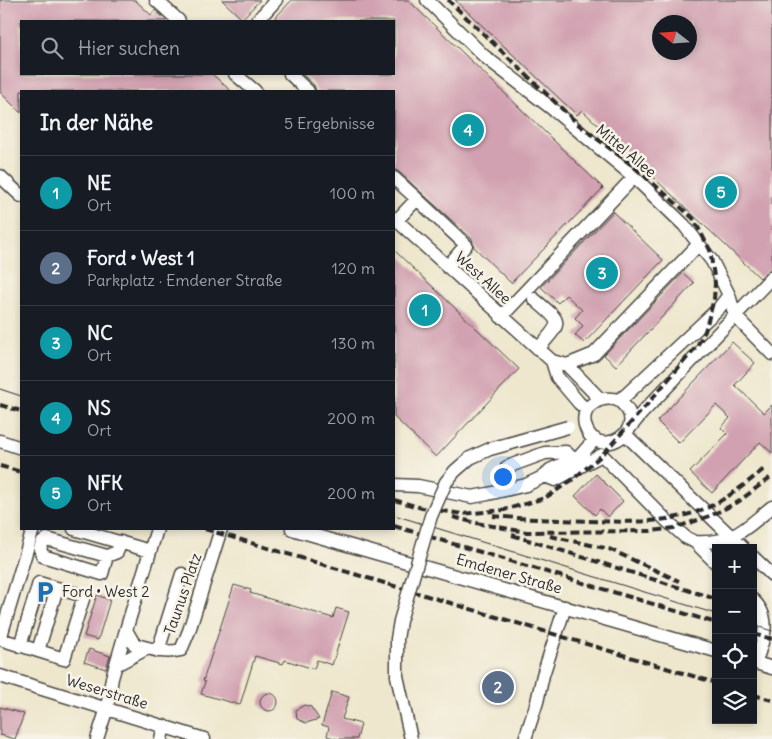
<!DOCTYPE html>
<html lang="de">
<head>
<meta charset="utf-8">
<style>
	body { margin:0; font-family:Delius,sans-serif; background:#242831; color:#f1f3f6 }
	.controls { position:absolute; right:15px; bottom:15px; display:grid; overflow:hidden; border-radius:0px; box-shadow:0 2px 8px #0003 }
	.controls button { width:45px; height:45px; display:grid; place-items:center; padding:0; border:0; border-bottom:1px solid #363941; background:#171b24; color:#f1f3f6; font:25px sans-serif }
	.compass { position:absolute; left:652px; top:15px; width:45px; height:45px; border-radius:50%; background:#171b24; box-shadow:0 2px 8px #0003; rotate:287deg }
	.you { position:absolute; left:502px; top:476px; width:18px; height:18px; margin:-12px; border:4px solid #fff; border-radius:50%; background:#1a73e8; box-shadow:0 0 0 8px #1a73e833 }
	.badge { display:grid; place-items:center; width:32px; height:32px; border-radius:50%; background:#1f6fb2; color:#fff; font-size:16px; font-weight:700 }
	.pin { position:absolute; translate:-50% -50%; border:2px solid #fff; box-shadow:0 1px 5px #0006 }
	.list { margin:0; padding:0; list-style:none }
	h2 { display:flex; justify-content:space-between; align-items:center; height:65px; margin:0; padding:0 20px; font-size:21px }
	h2 small { font-size:16px; font-weight:400; color:#9ea1a6 }
	.list li { display:grid; grid-template-columns:32px 1fr auto; gap:15px; align-items:center; box-sizing:border-box; height:75px; padding:0 20px; border-top:1px solid #363941 }
	.list b { display:block; font-size:19px; white-space:nowrap }
	.list p { margin:0; font-size:16px; white-space:nowrap; color:#9ea1a6 }
	.list em { font-size:16px; font-style:normal; color:#9ea1a6 }
	.icon { flex:none; width:28px; height:28px; fill:none; stroke:currentColor; stroke-width:2; stroke-linecap:round; stroke-linejoin:round }
	.map { position:relative; flex:none; width:772px; height:739px; overflow:hidden }
	.search { position:absolute; background:#171b24; box-shadow:0 2px 8px #0003; left:20px; top:20px; width:375px; height:55px; display:flex; align-items:center; gap:12px; box-sizing:border-box; padding:0 18px; border-radius:0px; color:#9ea1a6; font-size:19px }
	.panel { position:absolute; background:#171b24; box-shadow:0 2px 8px #0003; left:20px; top:90px; width:375px; height:440px; border-radius:0px }
	.map>svg:first-child { display:block }
	.building { fill:#d1a1b1; fill-rule:evenodd }
	.lines { fill:none; stroke-linecap:round; stroke-linejoin:round }
	.minor-casing { stroke:#484743; stroke-width:15 }
	.minor { stroke:#fff; stroke-width:12 }
	.tram { stroke:#2b2b2b; stroke-width:1 }
	.rail { stroke:#2b2b2b; stroke-width:4; stroke-dasharray:8 4; stroke-linecap:butt }
	.minor-bridge-casing { stroke:#484743; stroke-width:15; stroke-linecap:butt }
	.minor-bridge { stroke:#fff; stroke-width:12 }
	.labels { text-anchor:middle; stroke-width:5; stroke-linejoin:round; paint-order:stroke }
	.street-label { font-size:15px; fill:#2b2b2b; stroke:#f7f3e8 }
	.poi-label { font-size:15px; fill:#2b2b2b; stroke:#f7f3e8; text-anchor:start }
</style>
</head>
<body>
<div class="map">
<svg width="772" height="739" viewBox="0 0 772 739">
	<rect width="100%" height="100%" fill="#f7f3e8"/>
	<filter id="ink" filterUnits="userSpaceOnUse"><feTurbulence type="fractalNoise" baseFrequency=".02" numOctaves="2"/><feDisplacementMap in="SourceGraphic" scale="10" xChannelSelector="R" yChannelSelector="G"/><feConvolveMatrix kernelMatrix="1 2 1 2 8 2 1 2 1" color-interpolation-filters="sRGB"/></filter>
	<filter id="wash" filterUnits="userSpaceOnUse"><feTurbulence type="fractalNoise" baseFrequency=".0096" numOctaves="4" result="noise"/><feDisplacementMap in="SourceGraphic" scale="20" xChannelSelector="R" yChannelSelector="G"/><feGaussianBlur stdDeviation="1.12" result="paint"/><feColorMatrix in="noise" values="0 0 0 0 0 0 0 0 0 0 0 0 0 0 0 0 0 1.4 0 .05"/><feComposite in="paint" operator="in"/></filter>
	<g filter="url(#wash)">
		<rect width="100%" height="100%" fill="#eee7cd"/>
		<g id="blocks">
			<path class="building" d="M0,0h135l16,15 4,-5 12,11h-146v53h191l19,17h-210v22l-21,-21z
				M222,0h38l-18,19z
				M292,0h116l195,188 -92,95 -37,-36 -2,-8 -73,-67 -5,-3v-78h-78l-2,-6 -12,-11h92v-53h-122z
				M455,0h317v267l-12,11 -178,-168 -5,5zM660,22h30v30h-30z
				M613,212l50,48 -79,83 -9,-8 8,-9 -8,-8 7,-8 -16,-15 -8,8 -17,-16z
				M394,250l125,119 -83,88 -42,-40z
				M683,273l11,10 -78,83 -12,-11z
				M732,342l23,21 -20,22 29,28 8,-8v48l-12,-11 -48,51 -22,-21 37,-38 -6,-6 9,-10 -14,-13 -37,38 -22,-22z
				M596,474l27,27 -15,16 -8,-8 -5,6 -20,-19z
				M234,585l17,5 -1,3 83,25 3,-10 13,4 -17,53 -15,-5 -3,9 -29,-9 -2,4 -28,-8 -15,49 -39,-11 4,-12 -2,-1z
				M97,595l13,5 -12,40 -14,-4z
				M89,649l21,7 -4,13 -22,-7z
				M332,692l17,5 -7,22 19,5 -4,15h-20l-10,-3 2,-9 -7,-2z
				M260 702a9 9 0 1 1 18 0a9 9 0 1 1-18 0Z
				M304,705l7,2 8,12 -13,4 -9,-4 -1,-9z
				M0,707l24,7 -9,25 -15,-4z"/>
		</g>
	</g>
	<g filter="url(#ink)">
		<use href="#blocks" fill-opacity="0" stroke="#484743" stroke-width="1"/>
		<g class="lines">
			<defs>
				<path id="minor" d="M156,0l23,21
					M427,0l57,56 66,51 84,70 50,48 28,36 17,34 6,21 37,38
					M257,21l19,-21
					M235,74l20,17
					M290,74l18,17
					M0,176l21,20
					M394,178l23,21
					M394,218l158,143 15,4 33,34
					M396,221l21,-22 49,46 -19,22
					M534,299c29,25 29,21 4,50
					M501,317l133,-140
					M552,361l5,16 22,26 8,7
					M567,365l27,-11 105,-110
					M618,400c38,28 -22,65 -33,25 -5,-20 17,-30 33,-25l8,-5 93,-87 10,-13
					M628,430l14,-17 130,-136
					M625,434l118,114
					M0,441l21,7
					M602,455l64,65 19,17 10,5 21,21
					M507,467l38,-14 21,-1 7,7
					M545,476l10,4 47,-25
					M394,485l24,1 54,11 16,-3 38,-9 19,-9 5,-6 30,-14 15,-17
					M74,529l76,22
					M157,529l-31,101 8,14c16,5 30,10 47,6l8,-19 32,-102
					M292,529l424,122
					M695,542c39,2 48,-12 77,-35
					M107,556l-5,18 -59,-18 -3,-7 2,-6 5,-4 60,17 10,-4 4,-10
					M753,557l19,18
					M753,600c19,18 11,40 2,63
					M20,646l19,-63 45,13 -20,63 -64,-20 33,-110
					M38,651l19,-63
					M158,651l24,-77
					M753,662l19,6
					M116,665l32,-17
					M0,676l204,63
					M97,739l10,-31 5,-30 14,-48
					M161,739l3,-13
					M525,739l12,-37 6,-27 22,-68"/>
			</defs>
			<use href="#minor" class="minor-casing"/>
			<use href="#minor" class="minor"/>
			<path class="tram" d="M0,389l21,7
				M394,515l322,99
				M753,625l19,6"/>
			<path class="rail" d="M0,405l21,6
				M0,466l21,6
				M394,500l28,8 41,6 41,-4 41,-12 27,-18 30,-25 42,-47 53,-62 8,-15 9,-32 1,-16 -5,-33 -17,-32 -60,-52 -54,-41 -131,-125
				M493,516c32,3 64,4 96,5 40,1 75,3 113,-11 21,-8 47,-28 64,-43
				M453,517l23,6 50,9 125,-1 23,-3 36,-12 28,-14 34,-26
				M394,526l322,97
				M205,529l511,154
				M512,535l204,64
				M550,536l59,13 70,32
				M753,634l19,5
				M753,695l19,5"/>
			<defs>
				<path id="minor-bridge" d="M411,739l-14,-63v-37l3,-18 31,-105 15,-34 9,-11 15,-13 20,-9 78,-22"/>
			</defs>
			<use href="#minor-bridge" class="minor-bridge-casing"/>
			<use href="#minor-bridge" class="minor-bridge"/>
		</g>
	</g>
	<defs>
		<symbol id="parking-bare" viewBox="-9 -9 18 18"><path d="M-3.5-5.5H1a3.5 3.5 0 0 1 0 7H-1V5.5H-3.5ZM-1-3.4V-.6H.8a1.4 1.4 0 0 0 0-2.8Z" fill="#1f6fb2" stroke="#f7f3e8" stroke-width="2.5" paint-order="stroke"/></symbol>
	</defs>
	<g fill-rule="evenodd">
		<use href="#parking-bare" x="29" y="576" width="32" height="32"/>
	</g>
	<g class="labels">
		<g class="street-label">
			<text transform="translate(626 151) rotate(40)" y="5">Mittel Allee</text>
			<text transform="translate(483 278) rotate(42)" y="5">West Allee</text>
			<text transform="translate(509 574) rotate(16)" y="5">Emdener Straße</text>
			<text transform="translate(183 594) rotate(-71)" y="5">Taunus Platz</text>
			<text transform="translate(107 692) rotate(17)" y="5">Weserstraße</text>
		</g>
		<g class="poi-label">
			<text x="62" y="597">Ford • West 2</text>
		</g>
	</g>
</svg>
<div class="controls">
<button>+</button>
<button>−</button>
<button><svg class="icon" aria-label="locate" viewBox="0 0 24 24"><circle cx="12" cy="12" r="6"/><path d="M12 2v4M12 18v4M2 12h4M18 12h4"/></svg></button>
<button><svg class="icon" aria-label="layers" viewBox="0 0 24 24"><path d="M12 4l9 5-9 5-9-5zM3 14l9 5 9-5"/></svg></button>
</div>
<svg class="compass" viewBox="-18 -18 36 36"><path d="M0-13l5 13h-10z" fill="#e53935"/><path d="M0 13l5-13h-10z" fill="#9ea1a6"/></svg>
<div class="you"></div>
<div class="pin badge" style="left:425px;top:310px;background:#0f9aa8">1</div>
<div class="pin badge" style="left:498px;top:687px;background:#5c6f8a">2</div>
<div class="pin badge" style="left:602px;top:273px;background:#0f9aa8">3</div>
<div class="pin badge" style="left:468px;top:130px;background:#0f9aa8">4</div>
<div class="pin badge" style="left:721px;top:192px;background:#0f9aa8">5</div>
<div class="search"><svg class="icon" aria-label="search" viewBox="0 0 24 24"><circle cx="10" cy="10" r="6"/><path d="M15 15l6 6"/></svg>Hier suchen</div>
<section class="panel">
<h2>In der Nähe<small>5 Ergebnisse</small></h2>
<ul class="list">
<li><span class="badge" style="background:#0f9aa8">1</span><div><b>NE</b><p>Ort</p></div><em>100 m</em></li>
<li><span class="badge" style="background:#5c6f8a">2</span><div><b>Ford • West 1</b><p>Parkplatz · Emdener Straße</p></div><em>120 m</em></li>
<li><span class="badge" style="background:#0f9aa8">3</span><div><b>NC</b><p>Ort</p></div><em>130 m</em></li>
<li><span class="badge" style="background:#0f9aa8">4</span><div><b>NS</b><p>Ort</p></div><em>200 m</em></li>
<li><span class="badge" style="background:#0f9aa8">5</span><div><b>NFK</b><p>Ort</p></div><em>200 m</em></li>
</ul>
</section>
</div>
</body>
</html>
